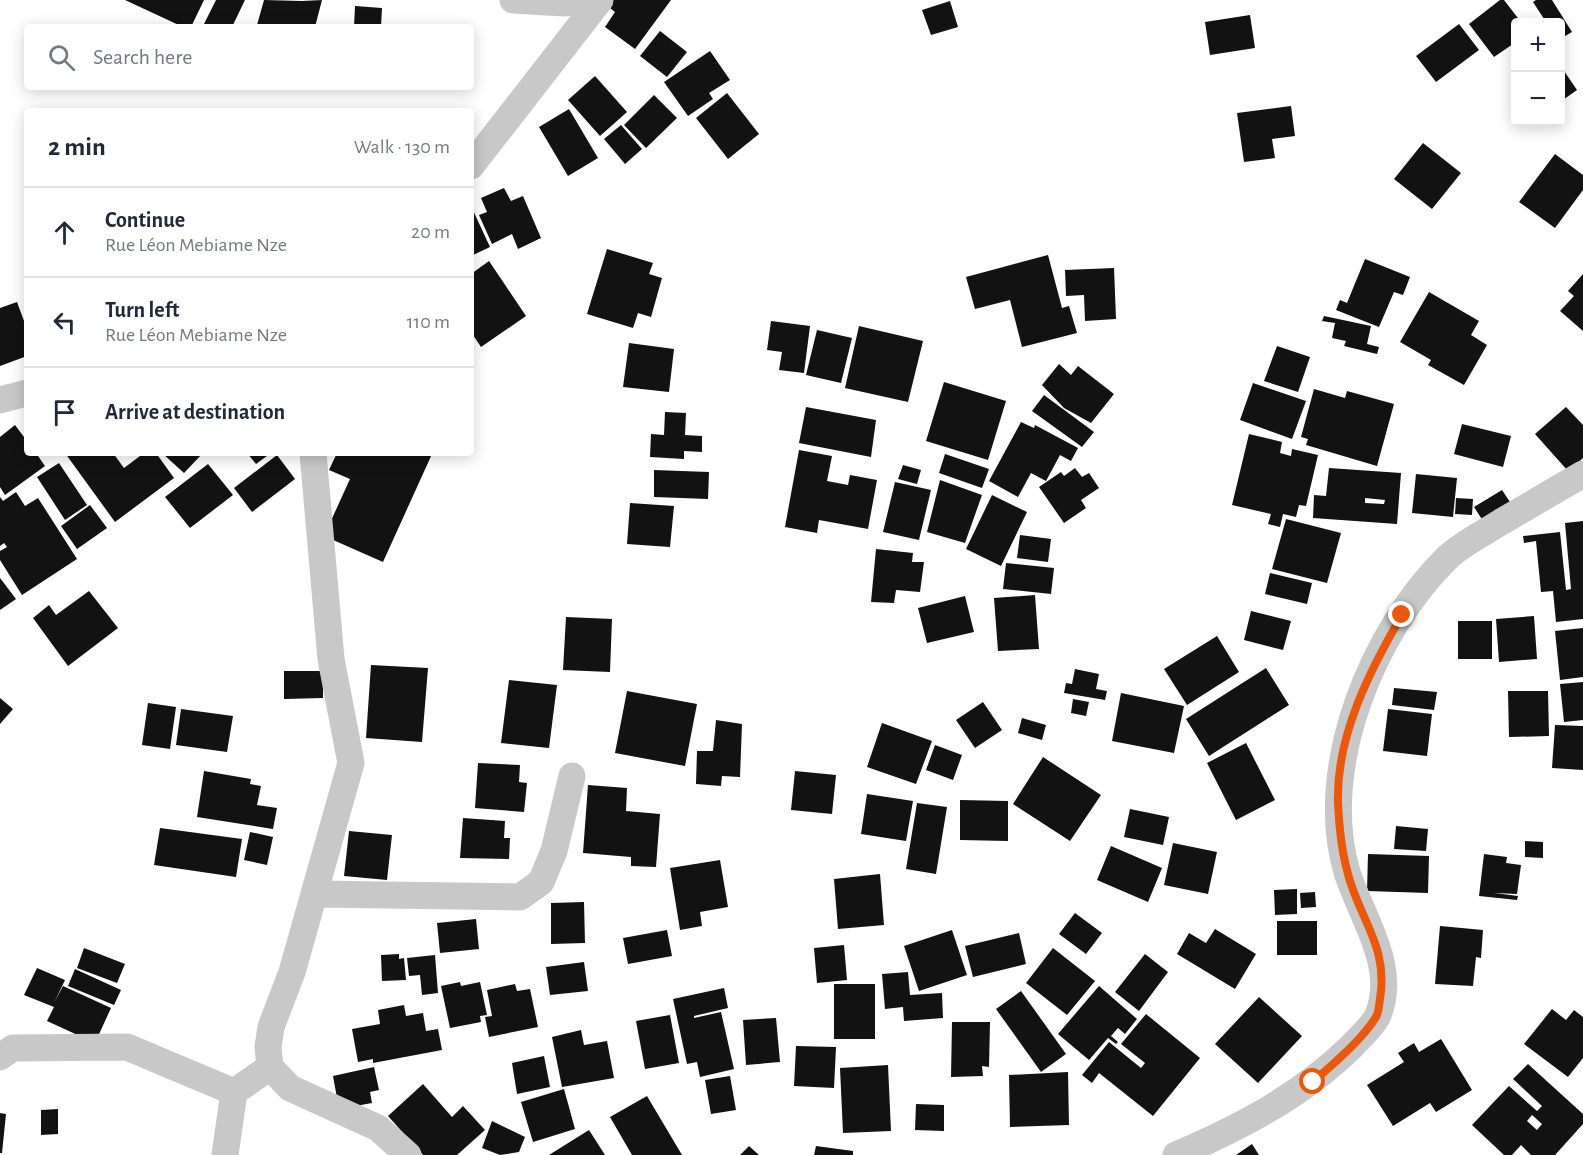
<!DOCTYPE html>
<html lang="en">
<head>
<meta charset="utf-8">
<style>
	body { margin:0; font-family:"Alegreya Sans",sans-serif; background:#f2f2f3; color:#1f2937 }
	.controls { position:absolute; right:18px; top:18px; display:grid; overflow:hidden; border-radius:6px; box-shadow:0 3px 15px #0003 }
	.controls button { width:54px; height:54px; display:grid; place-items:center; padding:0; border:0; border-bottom:2px solid #e0e1e3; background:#fff; color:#1f2937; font:30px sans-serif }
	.stop { position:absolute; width:18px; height:18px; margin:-14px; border:4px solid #ea580c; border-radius:50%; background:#fff }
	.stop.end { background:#ea580c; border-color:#fff; box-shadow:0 2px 6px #0008 }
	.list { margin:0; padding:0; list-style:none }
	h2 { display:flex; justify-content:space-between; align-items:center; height:78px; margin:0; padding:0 24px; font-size:26px }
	h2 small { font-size:20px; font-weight:400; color:#747a83 }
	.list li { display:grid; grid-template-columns:39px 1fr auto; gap:18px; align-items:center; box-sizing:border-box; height:90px; padding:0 24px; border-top:2px solid #e0e1e3 }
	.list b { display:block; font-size:22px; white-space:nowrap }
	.list p { margin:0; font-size:20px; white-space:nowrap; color:#747a83 }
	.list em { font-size:20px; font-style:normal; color:#747a83 }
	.icon { flex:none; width:33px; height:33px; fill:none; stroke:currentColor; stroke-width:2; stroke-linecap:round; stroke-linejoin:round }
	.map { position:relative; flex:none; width:1583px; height:1155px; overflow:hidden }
	.search { position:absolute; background:#fff; box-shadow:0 3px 15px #0003; left:24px; top:24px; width:450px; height:66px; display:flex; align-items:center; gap:15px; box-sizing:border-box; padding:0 21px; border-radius:6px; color:#747a83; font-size:22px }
	.panel { position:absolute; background:#fff; box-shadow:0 3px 15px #0003; left:24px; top:108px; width:450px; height:348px; border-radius:6px }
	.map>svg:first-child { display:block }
	.building { fill:#121212; fill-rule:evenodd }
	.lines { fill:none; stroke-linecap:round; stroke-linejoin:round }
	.minor { stroke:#c8c8c8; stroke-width:27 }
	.route { stroke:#ea580c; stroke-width:8 }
</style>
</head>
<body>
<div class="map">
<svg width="1583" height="1155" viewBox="0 0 1583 1155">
	<rect width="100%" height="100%" fill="#fff"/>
	<path class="building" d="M125,0h79l-13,27h-8z
		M216,0h29l-13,27h-21l-7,-3z
		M264,0l38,1 20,-1 -7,27 -58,-2z
		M608,0h63l-36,49 -30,-22 10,-15 -10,-8z
		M1500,0h4l17,22h-5v20l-22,15 -25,-33z
		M1536,0h16l20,32 -12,7v-17h-14l-13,-20z
		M950,1l8,26 -27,8 -9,-25z
		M355,6l27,2 -1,19h-27z
		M1250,15l5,33 -45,7 -5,-33z
		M1459,24l20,26 -43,32 -20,-26z
		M660,31l27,21 -20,25 -27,-21z
		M710,51l20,29 -21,13 4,6 -25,17 -24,-34z
		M1560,65l17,25 -17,12z
		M595,76l32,36 -27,24 -32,-36z
		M727,93l32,41 -31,25 -32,-41z
		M654,95l23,23 -31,30 -22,-23z
		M1291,106l4,30 -23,3 3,19 -31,4 -7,-49z
		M569,109l29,49 -30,18 -29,-49z
		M621,125l21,24 -17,15 -21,-25z
		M1423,143l38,30 -29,36 -38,-30z
		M1555,154l28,21v15l-28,38 -36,-26z
		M504,188l7,13 12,-5 18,42 -23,11 -6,-15 -20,10 -13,-29 8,-3 -6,-14z
		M471,206l19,41 -19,9z
		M607,249l46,14 -4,11 13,4 -11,39 -13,-4 -5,15 -46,-14z
		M1048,255l14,53 7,-2 8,27 -55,14 -12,-47 -35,9 -9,-32z
		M1365,259l45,18 -7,18 -9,-3 -15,35 -43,-17 4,-10 7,3z
		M489,261l37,55 -45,31 -10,-15v-58z
		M1114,268l2,51 -31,2 -1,-26 -18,1 -1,-26z
		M1583,274v57l-23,-20 14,-15 -6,-5z
		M1429,292l50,29 -8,14 16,10 -23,40 -36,-20 3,-5 -31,-18z
		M17,302l10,27v27l-27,10v-58z
		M1324,316l47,10 -4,18 12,3 -2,7 -33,-8 2,-5 -14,-3 3,-15 -13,-2z
		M771,321l39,5 -6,47 -25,-3 3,-18 -15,-2z
		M859,326l64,15 -15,61 -63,-14z
		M817,330l35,8 -11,45 -35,-8z
		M629,343l45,6 -5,43 -46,-5z
		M1277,346l33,11 -12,35 -34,-11z
		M1059,364l12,11 7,-9 36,28 -23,29 -27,-15 -22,-23z
		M944,382l62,19 -18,59 -62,-19z
		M1253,383l53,18 -14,38 -52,-19z
		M1314,389l31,9 2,-7 47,13 -17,62 -71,-21 2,-6 -7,-2z
		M1044,395l50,37 -12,15 -50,-36z
		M806,407l70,13 -5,37 -72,-14z
		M1566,407l17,18v33l-15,13 -33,-37z
		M665,412l21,1 -1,22 17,1v16l-18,-1v8l-34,-2 1,-23 13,1z
		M1021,422l13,6 1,-3 43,23 -7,13 -11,-6 -14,26 -15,-8 -13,24 -29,-16z
		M1462,424l49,12 -8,31 -49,-13z
		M15,425l12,16v12h9l9,13 -40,29 -5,-8v-50z
		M1249,434l33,8 -2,11 11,3 1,-7 26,6 -12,51 -7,-1 -3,12 -13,-3 -3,13 -12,-3 3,-10 -39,-9z
		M799,450l33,6 -5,25 21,4 2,-10 27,5 -9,49 -49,-9 -2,13 -32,-6z
		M65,453h48l11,15 20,-15h12l18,25 -59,44z
		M162,453h41l-19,20z
		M247,453h24l-15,11z
		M337,453l95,1 -49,108 -59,-26 26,-57 -21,-9z
		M945,454l44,15 -7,19 -43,-15z
		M277,455l18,24 -43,33 -18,-24z
		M59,463l28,42 -22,15 -28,-43z
		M208,464l25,31 -43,33 -25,-31z
		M903,465l18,5 -4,14 -19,-5z
		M1075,468l7,9 7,-4 10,15 -18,12 5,8 -22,15 -25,-36 22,-15 3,4z
		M1329,468l72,5 -4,51 -84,-6 1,-23 12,1zM1365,498l20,2 -1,4 -19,-1z
		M654,470l55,2 -1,27 -54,-2z
		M1416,474l41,4 -4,39 -41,-4z
		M940,480l42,15 -17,48 -38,-11z
		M895,482l36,8 -12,50 -36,-8z
		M1502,490l12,18 -29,16 -11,-17z
		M16,492l9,14 13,-8 39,61 -55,36 -22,-35v-9l7,-4 -3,-4 -4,3v-49l3,4z
		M992,495l35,17 -26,54 -35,-17z
		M1456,498l17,1 -1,16 -17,-1z
		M630,503l44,3 -4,41 -43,-3z
		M90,505l17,23 -30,21 -16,-23z
		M1286,519l55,14 -14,50 -55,-14z
		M1583,521v98l-27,3 -3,-31 -12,1 -5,-51 -12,2 -1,-7 37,-4 6,58 5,-1 -6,-66z
		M1020,535l31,4 -3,23 -31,-4z
		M876,549l37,4 -1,9h12l-4,30 -24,-2 -2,13 -23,-1z
		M1006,563l48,5 -3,26 -48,-5z
		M1270,573l42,10 -5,21 -42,-10z
		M0,578l16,21 -16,11z
		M89,591l29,37 -50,38 -35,-48 16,-13 7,10z
		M1035,595l4,54 -41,2 -4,-53z
		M965,596l9,36 -47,11 -9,-35z
		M1251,611l40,10 -8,29 -39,-10z
		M1534,616l3,43 -38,3 -3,-43z
		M566,617l46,2 -2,53 -47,-2z
		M1458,621h34v38h-34z
		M1583,628v49l-23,3 -5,-49z
		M1217,636l22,36 -52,33 -23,-36z
		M371,665l57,3 -6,74 -56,-4z
		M1266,668l23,37 -80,51 -23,-37z
		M1075,669l24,5 -3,15 11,2 -2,9 -41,-7 2,-10 6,1z
		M284,671h39v27l-39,1z
		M509,680l48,5 -8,63 -48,-5z
		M1583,682v38l-19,2 -4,-38z
		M1394,688l43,4 -3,18 -42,-5z
		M627,691l70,13 -12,62 -70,-13z
		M1508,691h40l1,45 -40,1z
		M1121,693l63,13 -10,47 -62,-12z
		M0,698l13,11 -13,15z
		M1073,699l16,3 -3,14 -15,-3z
		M983,702l19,28 -27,18 -19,-28z
		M148,703l28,4 -6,42 -28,-4z
		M181,709l52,7 -6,36 -51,-7z
		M1388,709l44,5 -5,42 -44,-5z
		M1022,718l24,7 -4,15 -24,-7z
		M716,720l26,4 -2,53 -18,-1 -1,10 -25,-2 1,-33h16z
		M882,723l50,18 -16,43 -49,-17z
		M1555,725l28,1v44l-31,-2z
		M1246,743l29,57 -39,20 -29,-57z
		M935,745l27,10 -9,25 -27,-10z
		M1043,757l58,38 -31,46 -57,-37z
		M478,763l42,2 -1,17 8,1 -3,29 -49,-4z
		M204,771l47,8 -1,5 11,2 -4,19 20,3 -4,21 -76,-12z
		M795,771l41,4 -4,39 -41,-4z
		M588,785l39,3 -1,23 34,3 -4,53 -25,-1v-9l-48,-4z
		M867,794l46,7 -7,40 -45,-7z
		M960,800l48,1v40l-48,-1z
		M917,803l30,4 -11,67 -30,-5z
		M1130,809l39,8 -6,28 -39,-8z
		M463,818l42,3 -1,17h6l-1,21 -49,-1z
		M1396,826l32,3 -2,22 -32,-2z
		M160,828l82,11 -6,38 -82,-12z
		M349,831l43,4 -5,45 -43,-4z
		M250,832l23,5 -6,28 -23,-5z
		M1525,841l18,1v16l-18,-1z
		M1173,843l44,9 -9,42 -44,-9z
		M1111,846l51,22 -14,34 -51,-22z
		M1368,854l61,2 -1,37 -61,-2z
		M1484,854l23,3 -1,6 15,2 -4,29 -23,-1 24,3 -1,4 -38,-4z
		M720,860l8,47 -28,5 2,14 -22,4 -10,-62z
		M880,874l4,51 -46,4 -4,-50z
		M1297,889v25l-22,1 -1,-25z
		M1315,892l1,15 -15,1 -1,-15z
		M584,902l1,41 -34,1v-41z
		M1075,913l27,20 -16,21 -27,-20z
		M476,919l3,30 -39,4 -3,-30z
		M1277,921h40v34h-40z
		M1440,926l43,4 -2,28 -5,-1 -3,29 -38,-2z
		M1215,929l41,25 -21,35 -58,-35 12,-21 17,10z
		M667,930l5,26 -44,8 -5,-26z
		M952,930l15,45 -48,16 -15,-45z
		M1019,933l7,31 -53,13 -8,-31z
		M844,945l3,35 -30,3 -3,-35z
		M84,948l41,16 -8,19 -40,-15z
		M1053,948l42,33 -28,34 -41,-32z
		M399,954v5l5,-1 2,22 -24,1 -1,-26z
		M1145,954l23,18 -29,39 -24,-19z
		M435,955l3,38 -16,2 -2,-20 -11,1 -2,-18z
		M584,962l4,29 -38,4 -4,-28z
		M37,968l28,12 -11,23 9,-17 48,22 -16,35 -48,-22 7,-14 -30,-12z
		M75,969l46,21 -7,15 -46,-19z
		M908,972l2,23 32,-2 1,25 -39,3 -1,-14 -18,2 -3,-35z
		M460,982l1,4 19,-4 7,33 -7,1 1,6 -31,6 -9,-42z
		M515,984l2,7 13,-2 8,38 -49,10 -4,-20 7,-1 -5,-26z
		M834,984h41v55h-41z
		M1099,986l38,33 -12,15 -7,-6 -7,8 7,6 -2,2 -8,-6 -19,22 -31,-26z
		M724,988l4,20 -34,8v2l27,-6 13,57 -34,8 -3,-15 -10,2 -14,-65z
		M1021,991l45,63 -25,18 -45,-63z
		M1259,997l43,39 -44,47 -43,-39z
		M404,1005l2,11 17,-3 3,18 12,-2 4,21 -69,13v-4l-15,3 -6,-33 28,-5 -2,-14z
		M1552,1009l14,11 8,-10 9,7v41l-15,19 -44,-33z
		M1146,1014l54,44 -47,58 -54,-43 -7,10 -10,-8 27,-33 32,26 4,-5 -24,-19z
		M670,1015l9,48 -34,6 -9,-48z
		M776,1018l4,44 -34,3 -3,-45z
		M952,1022h38l-1,45 -7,-1 1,10 -32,1z
		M581,1030l3,15 23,-4 7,37 -52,9 -10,-50z
		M1441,1039l31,51 -36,22 -6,-9 -37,23 -26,-41 37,-23 -6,-9 16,-10 5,9z
		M796,1046l40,1 -2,41 -40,-2z
		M544,1056l6,31 -33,7 -5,-31z
		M1528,1064l55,50v10l-28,31h-24l-10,-10 -9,10h-8l-32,-30 37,-39 28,25 5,-5 -29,-27zM1532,1115l10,9 -5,6 -10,-9z
		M888,1065l3,66 -48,2 -3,-65z
		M374,1067l5,23 -9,2 2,11 -33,6 -6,-33z
		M1068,1072l1,53 -59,2 -1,-52z
		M730,1076l6,34 -25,4 -6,-34z
		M423,1084l29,33 11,-11 22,24 -28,25h-34l-35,-39z
		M564,1089l11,40 -42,13 -12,-40z
		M647,1096l35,59h-50l-22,-38z
		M916,1104l28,1v26l-29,-1z
		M58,1109v25l-17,1v-25z
		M0,1113l6,1 -4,39h-2z
		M492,1121l33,16 -6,15 -19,3 -18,-7z
		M589,1130l16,25h-56z
		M1252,1144l7,11h-23z
		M749,1146l10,9h-19z
		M816,1146l37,5v4h-39z"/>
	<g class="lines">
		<path class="minor" d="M513,0l51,3 27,-3
			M471,166l129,-166
			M0,400l27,-7
			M313,453l18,206 20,104 -59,209 -21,55 -3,20 2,20 20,21 88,40 30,27
			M315,894l205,3 21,-15 13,-31 18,-75
			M0,1057l13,-9 114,-1 107,45 36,-25
			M225,1155l9,-63
			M1176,1155c65,-28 125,-59 176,-109 8,-9 22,-21 26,-31 20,-49 -17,-98 -31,-143 -31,-104 26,-242 101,-315 15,-14 36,-24 53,-35 27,-16 55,-32 82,-48"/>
	</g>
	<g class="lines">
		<path class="route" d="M1313,1082c22,-20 47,-40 63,-65 3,-5 3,-12 4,-18 9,-54 -22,-81 -33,-129 -6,-22 -8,-46 -9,-68 -2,-66 32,-132 64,-187"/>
	</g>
</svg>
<div class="controls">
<button>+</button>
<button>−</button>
</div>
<div class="stop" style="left:1313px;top:1082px"></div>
<div class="stop end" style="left:1402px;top:615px"></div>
<div class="search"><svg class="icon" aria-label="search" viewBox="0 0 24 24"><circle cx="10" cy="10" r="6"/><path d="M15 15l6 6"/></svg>Search here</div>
<section class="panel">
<h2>2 min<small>Walk · 130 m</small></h2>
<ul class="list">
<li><svg class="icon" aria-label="ahead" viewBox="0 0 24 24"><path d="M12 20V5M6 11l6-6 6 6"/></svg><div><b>Continue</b><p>Rue Léon Mebiame Nze</p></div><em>20 m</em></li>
<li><svg class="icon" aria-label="left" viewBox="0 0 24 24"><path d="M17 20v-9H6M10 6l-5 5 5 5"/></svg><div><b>Turn left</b><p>Rue Léon Mebiame Nze</p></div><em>110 m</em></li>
<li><svg class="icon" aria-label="arrive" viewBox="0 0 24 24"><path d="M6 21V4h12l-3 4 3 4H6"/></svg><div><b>Arrive at destination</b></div></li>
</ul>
</section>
</div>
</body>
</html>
